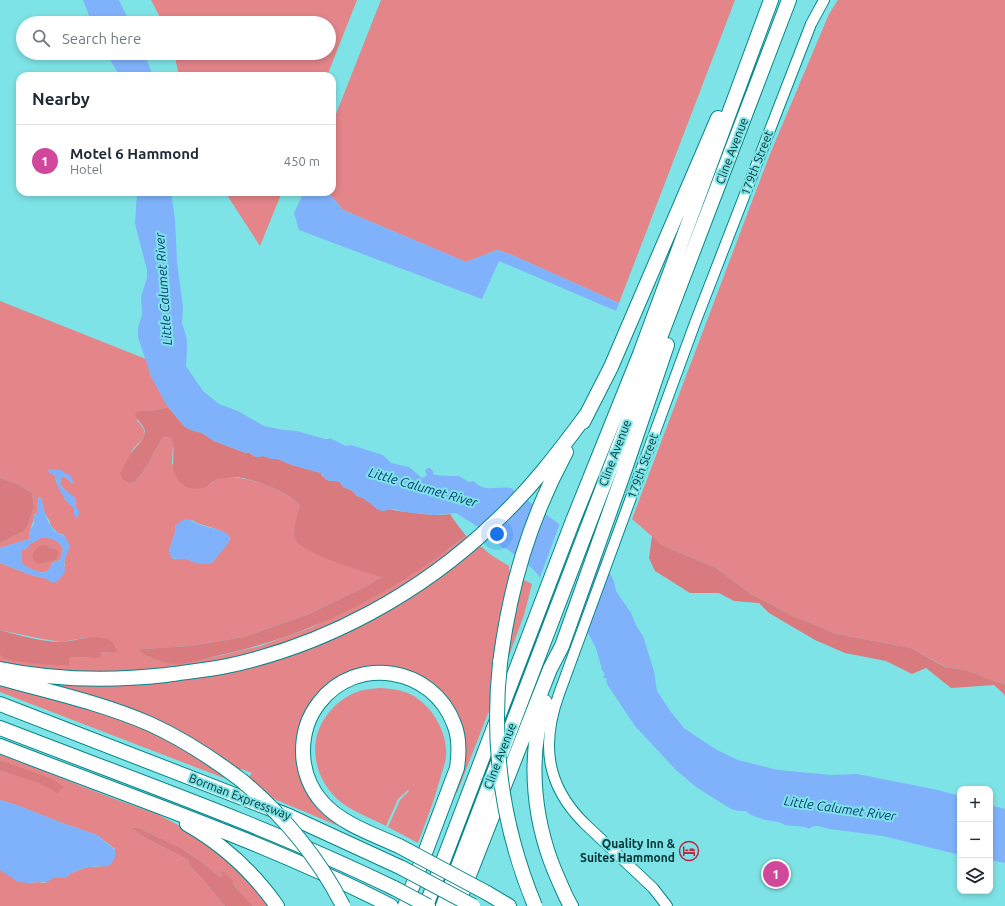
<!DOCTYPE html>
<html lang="en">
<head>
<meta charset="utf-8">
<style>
	body { margin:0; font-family:Ubuntu,sans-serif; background:#f2f2f3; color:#1f2937 }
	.controls { position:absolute; right:12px; bottom:12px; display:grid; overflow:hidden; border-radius:8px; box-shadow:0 2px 6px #0003 }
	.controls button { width:36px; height:36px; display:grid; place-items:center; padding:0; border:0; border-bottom:1px solid #e0e1e3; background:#fff; color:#1f2937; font:20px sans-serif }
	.you { position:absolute; left:497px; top:534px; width:14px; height:14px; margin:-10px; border:3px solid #fff; border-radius:50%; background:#1a73e8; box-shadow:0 0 0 6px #1a73e833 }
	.badge { display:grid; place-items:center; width:26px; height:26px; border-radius:50%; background:#ba2941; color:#fff; font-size:13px; font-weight:700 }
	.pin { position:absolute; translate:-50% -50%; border:2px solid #fff; box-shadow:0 1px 4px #0006 }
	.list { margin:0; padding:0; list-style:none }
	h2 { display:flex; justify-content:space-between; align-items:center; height:52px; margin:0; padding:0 16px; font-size:17px }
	h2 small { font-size:13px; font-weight:400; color:#747a83 }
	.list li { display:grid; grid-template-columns:26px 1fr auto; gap:12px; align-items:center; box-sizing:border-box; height:72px; padding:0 16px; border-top:1px solid #e0e1e3 }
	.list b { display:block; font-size:15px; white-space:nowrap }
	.list p { margin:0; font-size:13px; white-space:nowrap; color:#747a83 }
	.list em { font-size:13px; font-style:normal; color:#747a83 }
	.icon { flex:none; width:22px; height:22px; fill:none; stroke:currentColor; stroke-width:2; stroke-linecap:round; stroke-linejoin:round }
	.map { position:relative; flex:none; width:1005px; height:906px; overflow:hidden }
	.search { position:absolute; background:#fff; box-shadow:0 2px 6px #0003; left:16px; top:16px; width:320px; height:44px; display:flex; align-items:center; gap:10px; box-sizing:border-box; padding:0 14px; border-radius:22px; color:#747a83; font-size:15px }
	.panel { position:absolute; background:#fff; box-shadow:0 2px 6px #0003; left:16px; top:72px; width:320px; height:124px; border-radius:12px }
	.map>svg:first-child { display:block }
	.green { fill:#e38589; fill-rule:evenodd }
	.forest { fill:#d97a7e }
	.water { fill:#80b2fb; fill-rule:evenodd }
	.pier { fill:#7ee3e6 }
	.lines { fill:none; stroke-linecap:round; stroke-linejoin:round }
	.minor-casing { stroke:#038689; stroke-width:12 }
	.highway-casing { stroke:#038689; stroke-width:16 }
	.minor { stroke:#fff; stroke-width:10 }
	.highway { stroke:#fff; stroke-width:14 }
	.highway-bridge-casing { stroke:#038689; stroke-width:16; stroke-linecap:butt }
	.highway-bridge { stroke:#fff; stroke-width:14 }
	.labels { text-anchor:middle; stroke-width:4; stroke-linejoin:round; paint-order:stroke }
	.street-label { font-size:12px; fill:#023133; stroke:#7ee3e6 }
	.poi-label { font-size:12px; font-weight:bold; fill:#023133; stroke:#7ee3e6; text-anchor:end }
	.water-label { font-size:13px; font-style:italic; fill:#093978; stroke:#7ee3e6 }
</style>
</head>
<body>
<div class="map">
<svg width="1005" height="906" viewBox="0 0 1005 906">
	<rect width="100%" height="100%" fill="#7ee3e6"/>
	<path class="green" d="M151,0h206l-30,76h-148l-5,-23h155v-30h-166z
		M381,0h354l-116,303 -107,-48 -15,-5 -31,12 -123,-52 -15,-18h4v-68z
		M838,0h167v685l-39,-15 -20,-3 -35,-19 -74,-14 -44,-18 -42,-22 -35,-26 -54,-23 -30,-26 138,-365 59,-140z
		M225,192h57l-22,54z
		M0,301l146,58 5,17 17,31 -16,4h-14l-1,10c19,17 -3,20 -7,34 -2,8 -1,19 -1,28l6,-1 12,-16 13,-24 4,-5 7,1 2,6 -1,20 39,20c2,-2 3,-4 5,-5 18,-8 73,10 84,27l-6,26 53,34 34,11 -14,9 -58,28 -65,23 -54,9 -49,3 2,6 31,9 27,-4 59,-14 53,-19 136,-78 17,-13 3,2c-78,64 -174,114 -276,128 -13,1 -26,2 -39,3 -13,2 -27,4 -40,4 -38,1 -76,-4 -114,-10v-8l4,4 65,7 1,-8 3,-1 23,1 5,-6 12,1 2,-5 -2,-6 -29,-4 -23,4 -24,-4 -37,-8v-67l31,12 13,3 21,-12c-2,-7 2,-13 5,-19l-6,-12 -6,-2 -7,-7 -2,-6 -4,-6 -4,-16 -2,-1 -2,16 -3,2c0,6 -2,8 -3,13 -2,4 -1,7 -2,11l-29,9v-5l24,-12 3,-6 7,-18 -2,-14 -15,-9 -17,-6zM48,471l18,3 7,10 -9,-8 -3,2 -1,6c5,7 12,10 16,19l-1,3 4,7 -5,2v-7l-9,-9 -5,-12 -4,-5 -1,-6zM192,520c9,7 35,8 38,19l-18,24 -11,1 -17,-6 -11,1 -4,-8 7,-22 -1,-3z
		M42,537c9,1 18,3 21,12l-3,11 -8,3c-5,17 -17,7 -29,2l-1,-3v-13h3l5,-5zM46,545l7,4 3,11 -16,4z
		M478,544l13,11 18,11v4l1,3 -11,53 -4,24 -3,53 -35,90 -1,-1 6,-18v-46l-7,-17 -7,-12 -17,-17 -21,-11 -26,-5 -23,2 -9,3 -25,15 -7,6 -5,6 -17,34 -1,7v23l45,63 -1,2 -100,-42 11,-12 -11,-4 -2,2 -16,-12 -203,-83 73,6 205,-34z
		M520,578l12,6 -8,31 -17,46z
		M0,683l29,7 118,37 84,50 -2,3 -229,-88z
		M379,688c23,1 36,5 51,22 9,12 15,24 16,39 1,10 -3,20 -6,30 -6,22 -14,42 -22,64l-30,-16 12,-27 9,-9 -1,-1 -10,9 -12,27c-15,-8 -38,-16 -50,-28 -32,-33 -27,-80 14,-103 9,-5 19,-6 29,-7z
		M0,754l115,45 42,15 27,14 53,39 33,39h-17l-19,-20 -1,-6 -12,-9 2,5 -3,1 -21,-17 -18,-12 -38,-18 -11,-2 12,9 44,23 2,6 14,15 21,25h-225v-36l28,13 10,-1 6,1 9,-5h12l6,-5 16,-6 20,-1 8,-13v-4l-18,-14 -35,-12 -43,-17 -19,-6v-30c21,7 37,10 56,22l-25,-20 -31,-12z"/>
	<path class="forest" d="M168,407l16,19 7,4 11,3 12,8 32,12 2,-1 8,5 7,-1 9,3h6l14,6 29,8 1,3 8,5 5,-1 5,2 3,5 8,3 6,6 6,2 19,13c9,-3 15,0 25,1 14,2 29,4 43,2 5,8 11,15 16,22 -73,56 -147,96 -237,117 -18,4 -36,10 -54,11 -8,0 -23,-7 -32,-9l-3,-6 50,-3 54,-9 65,-23 58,-28 14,-9c-17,-5 -80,-24 -86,-38 -3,-7 3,-26 5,-33 -9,-14 -47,-27 -63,-29 -6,0 -17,1 -22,3 -3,2 -6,5 -10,7 -7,3 -18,2 -23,-3 -16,-15 -4,-30 -11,-46l-7,-1 -4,5 -13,24 -12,16 -6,1 -6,-4 -3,-6c4,-7 7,-14 11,-20 4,-6 14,-13 14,-22 -1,-5 -7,-10 -10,-16l3,-4h14z
		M0,478l17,6 15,9 2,14 -7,19 -3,5 -24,12z
		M652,536l10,9 54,23 35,26 42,22 44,18 74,14 34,19 21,3 39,15v10l-11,-10 -43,3 -25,-20 -14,6 -26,-13 -41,-8 -30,-13 -46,-27 -10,-10 -25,-2 -15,-8h-29l-35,-22 -6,-13z
		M46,545l7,4h3l2,4 -2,7 -16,4 -6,-3 -2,-5 2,-4 5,-6z
		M0,630c18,5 42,12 61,12 17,-1 37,-10 52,0l4,9 -4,2 -12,-1 -1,5 -4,1 -23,-1 -3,1 -1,8 -41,-3 -24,-4 -4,-4z
		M0,760l50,18 14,9 -7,6c-20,-13 -36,-15 -57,-23z
		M132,828h5l6,2 38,18 18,12 21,17 3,-1 -3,-6 13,10 1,6 19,20h-28l-21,-25 -14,-15 -2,-6 -44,-23z"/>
	<path class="water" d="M83,0h36l11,23h-38z
		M106,53h38l9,23h-33z
		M137,192h34l4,27 2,43 6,45 -1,16 5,16v12l-1,15 17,25 16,13 19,7 26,15 20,4 13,1 28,8h3l2,-1 16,8 5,-1 32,10 8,8 18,4 13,11 3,-1 2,-2 -2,-4 2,-3h3l3,3v3c5,2 20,2 26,2l10,6 5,-1c9,12 25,5 37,7l88,66 15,27 2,10 15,22 5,12 7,11 11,35 3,20 14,21 13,16 16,11 17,11 21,10 40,10 53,5 26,-1 81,16 22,6v59l-77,-19 -53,-7c-7,-1 -15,-6 -21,0l-4,-2 -20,-2 -6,-3 -14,-2 -14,-5 -5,-4h-7l-8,-2 -35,-22 -20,-17 -41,-44 -28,-42 -1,-6h-3v-1l2,-3 -3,-4 -6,-22 -8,-15 -13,-16 -33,-34 -4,-8 -5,-6 -26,-20 -6,-2 -4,-8 -6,-4 -35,-22 -22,2 -29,-3 -10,-3 -13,2 -5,-2 -14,-11 -6,-2 -6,-6 -8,-3 -3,-5 -14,-2 -5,-7 -29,-8 -14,-6h-6l-9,-3 -7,1 -7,-5 -3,1 -32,-12 -12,-8 -11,-3 -7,-4 -18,-22 -15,-28 -13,-39v-9l4,-14 -1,-18 6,-18v-8l-12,-46z
		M304,192h24l15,18 123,52 31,-12 15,5 107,48 -3,8 -117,-50 -17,38 -183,-69 -5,-17z
		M51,469l10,1 5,4h3l5,7v3l-10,-8 -3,2 -1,6c4,7 11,9 16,15l-1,7 4,5 -1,7 -4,-3v-7c-9,-6 -18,-22 -19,-32l-8,-5z
		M38,497l3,1c3,11 5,24 13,32 9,9 10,0 16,17l-3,6 -3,9 1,10 -6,8 -6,3 -9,-5 -13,-3 -31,-12v-15l29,-9 1,-9 4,-6 -1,-6 4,-5zM43,537c9,2 17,3 20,12l-3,11 -8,3c-5,17 -17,7 -29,2l-1,-3v-13l6,-1 2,-4z
		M187,519c4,1 6,3 9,4 12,6 24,4 33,13 3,9 -13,19 -17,27 -9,3 -20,-1 -28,-5l-2,2 -7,-2 -2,1c-3,-2 -4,-5 -4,-9l7,-21 -1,-3 6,-5z
		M0,800l19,6 43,17 35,12 18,15c1,6 -1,13 -7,16 -3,1 -7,0 -10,0 -10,1 -25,3 -32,12h-13l-6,4h-9l-10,1 -10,-1 -18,-12z
		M990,805l15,4v54l-15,-3z"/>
	<path class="pier" d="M560,523l3,2 27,16 12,14 -24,68 -26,-25 -13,-18z"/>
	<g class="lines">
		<defs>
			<path id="minor" d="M667,906l-14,-18 -69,-65c-38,-38 -43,-79 -25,-129l136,-371 116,-299 13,-24"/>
			<path id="highway" d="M583,422l28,-55 107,-249
				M500,663c10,-77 29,-142 66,-211
				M0,669c54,11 111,12 166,6 20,-3 41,-5 61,-9 99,-21 194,-73 267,-143 35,-32 64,-70 93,-109
				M0,678c50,14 102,25 150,46 33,15 62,34 91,56
				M545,702c-19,58 -11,124 14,179 4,9 7,17 12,25
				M0,704l289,112 113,52
				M0,728c132,51 266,98 394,160
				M0,746c131,51 266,96 391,160
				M187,824c37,21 66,48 90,82
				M399,846c-26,-12 -57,-22 -76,-43 -13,-14 -20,-33 -20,-52 0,-18 5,-34 16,-48 37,-49 114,-36 135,21 6,14 5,30 3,44l-52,138
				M487,893l22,13
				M426,906l146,-383 68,-169 131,-354
				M443,906l346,-906
				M457,906l93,-237 12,-23 64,-180 41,-121"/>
		</defs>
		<use href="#minor" class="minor-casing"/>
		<use href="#highway" class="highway-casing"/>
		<use href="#minor" class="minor"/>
		<use href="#highway" class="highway"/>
		<defs>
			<path id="highway-bridge" d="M500,663c-9,83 3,166 35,243
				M241,780c41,34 78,78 102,126
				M399,846l88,47
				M402,868l71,38
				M394,888l34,18"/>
		</defs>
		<use href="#highway-bridge" class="highway-bridge-casing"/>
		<use href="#highway-bridge" class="highway-bridge"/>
	</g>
	<defs>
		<symbol id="hotel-ring" viewBox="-11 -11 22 22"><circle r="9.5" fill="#7ee3e6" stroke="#ba2941" stroke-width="1.5"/><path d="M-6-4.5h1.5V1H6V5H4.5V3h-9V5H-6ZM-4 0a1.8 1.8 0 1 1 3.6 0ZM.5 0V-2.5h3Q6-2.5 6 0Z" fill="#ba2941"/></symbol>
	</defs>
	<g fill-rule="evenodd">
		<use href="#hotel-ring" x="678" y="840" width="22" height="22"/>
	</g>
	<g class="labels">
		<g class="street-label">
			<text transform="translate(732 151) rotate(-69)" y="4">Cline Avenue</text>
			<text transform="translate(757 163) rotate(-69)" y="4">179th Street</text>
			<text transform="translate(615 453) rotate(-69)" y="4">Cline Avenue</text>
			<text transform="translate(643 466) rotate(-70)" y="4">179th Street</text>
			<text transform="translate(500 756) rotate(-69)" y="4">Cline Avenue</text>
			<text transform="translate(240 797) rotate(21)" y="4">Borman Expressway</text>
		</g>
		<g class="poi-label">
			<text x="675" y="848">Quality Inn &amp;<tspan x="675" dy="14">Suites Hammond</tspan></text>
		</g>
		<g class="water-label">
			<text transform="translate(163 289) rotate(-94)" y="5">Little Calumet River</text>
			<text transform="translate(423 487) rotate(16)" y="5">Little Calumet River</text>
			<text transform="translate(840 808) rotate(8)" y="5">Little Calumet River</text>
		</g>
	</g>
</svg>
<div class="controls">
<button>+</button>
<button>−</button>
<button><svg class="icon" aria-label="layers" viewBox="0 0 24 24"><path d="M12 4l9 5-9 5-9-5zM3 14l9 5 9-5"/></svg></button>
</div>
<div class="you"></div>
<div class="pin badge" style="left:776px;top:874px;background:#d1479c">1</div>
<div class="search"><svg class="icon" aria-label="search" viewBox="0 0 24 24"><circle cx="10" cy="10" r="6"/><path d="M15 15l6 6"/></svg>Search here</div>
<section class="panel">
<h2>Nearby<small></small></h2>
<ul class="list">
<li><span class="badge" style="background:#d1479c">1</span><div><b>Motel 6 Hammond</b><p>Hotel</p></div><em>450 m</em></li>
</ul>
</section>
</div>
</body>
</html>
